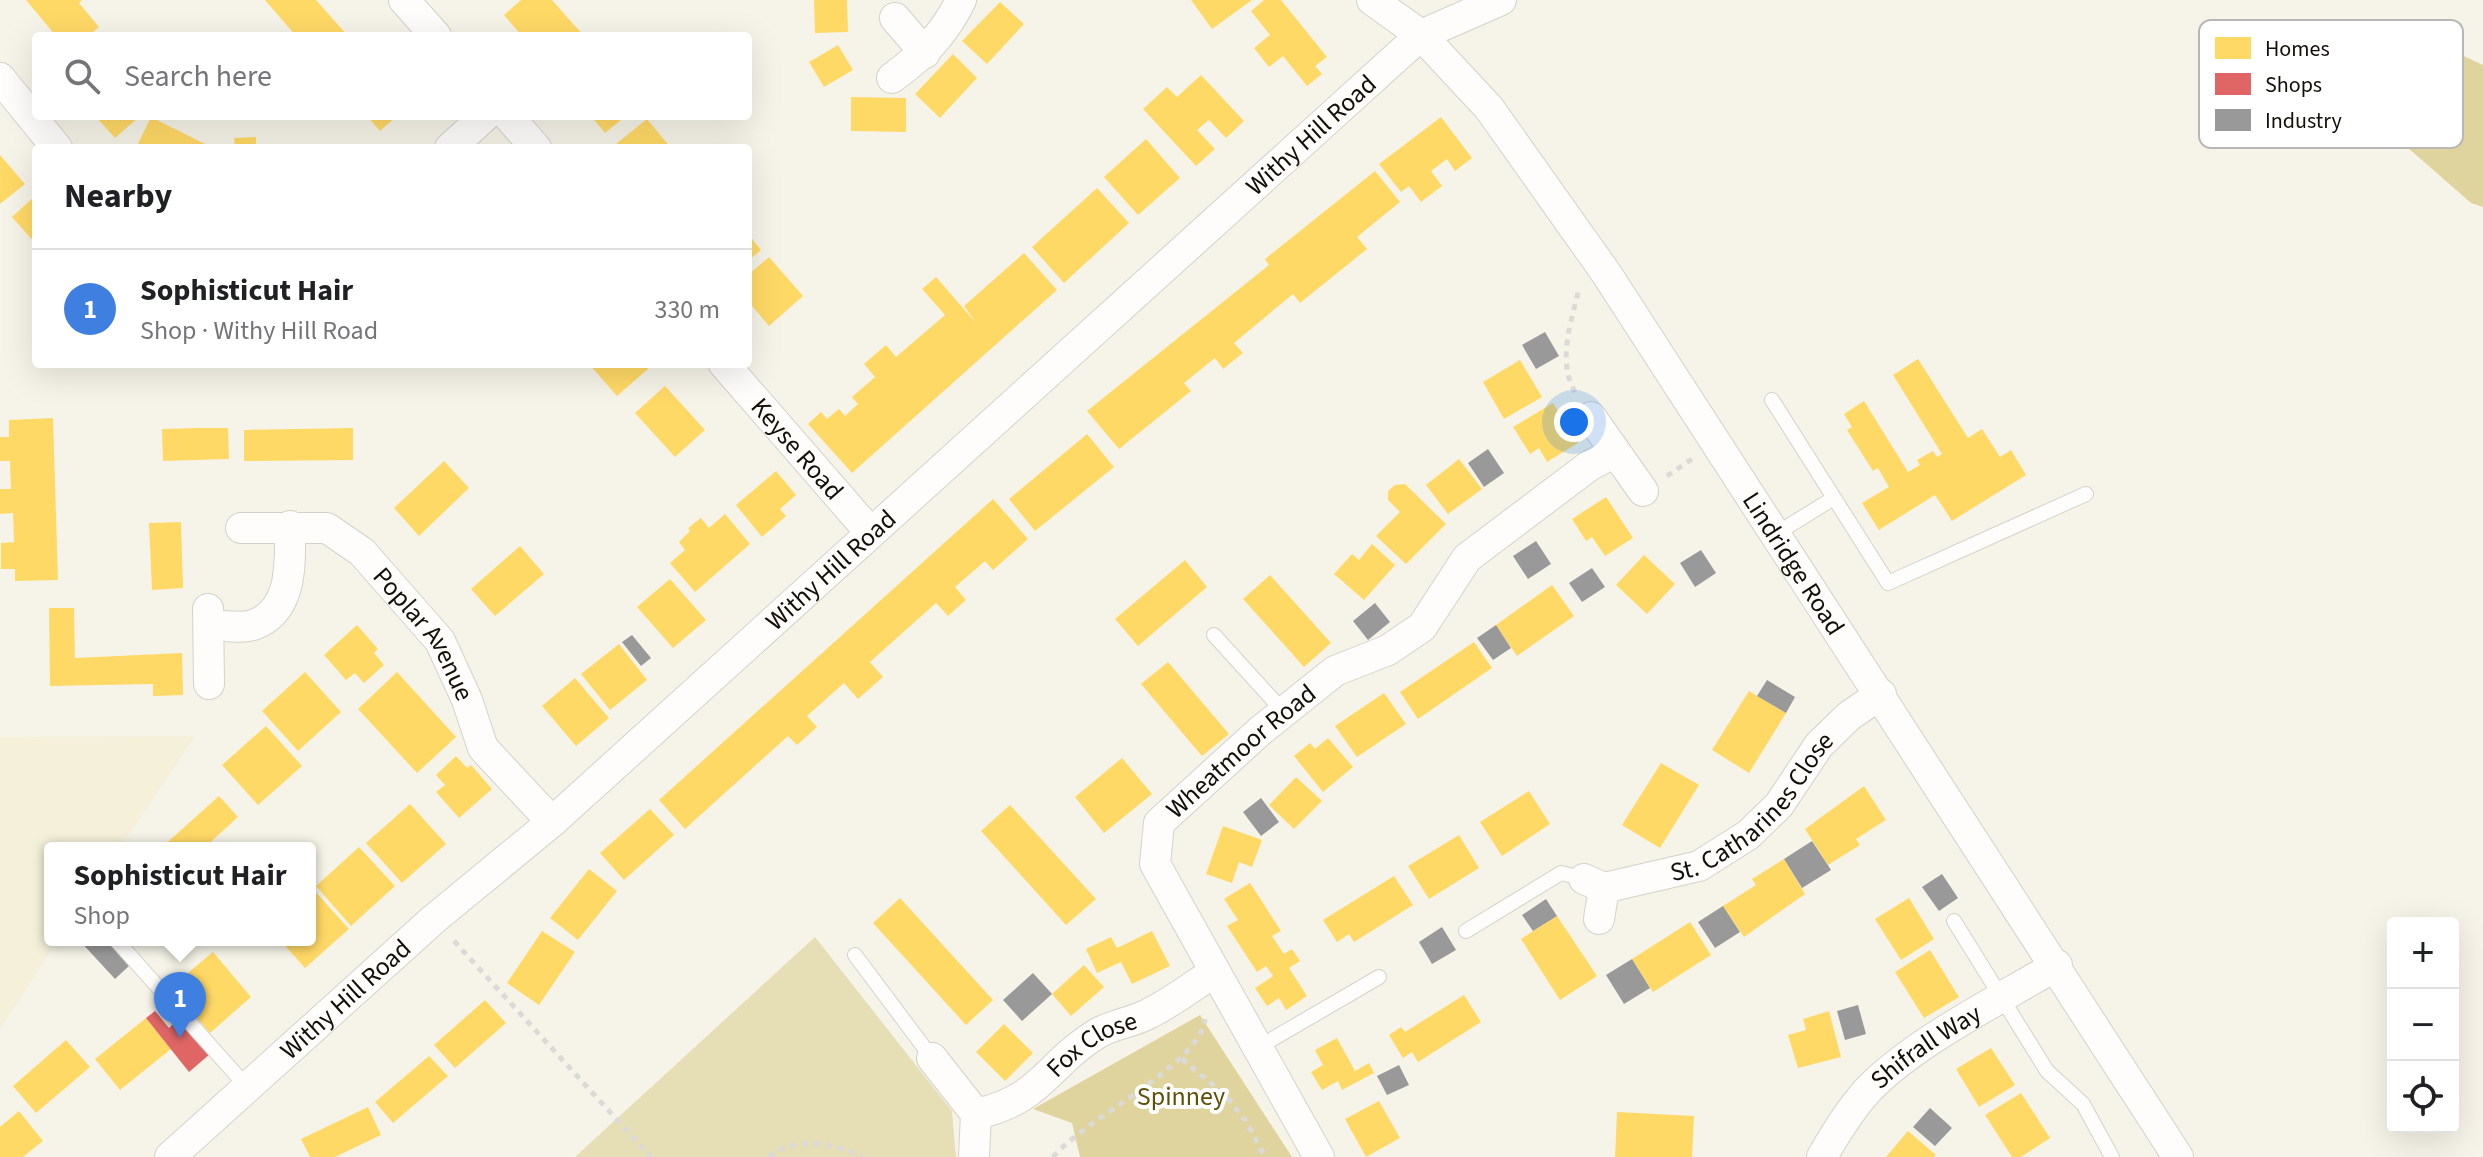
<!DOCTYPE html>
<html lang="en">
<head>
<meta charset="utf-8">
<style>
	body { margin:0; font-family:"Source Sans 3",sans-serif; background:#f2f2f2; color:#202124 }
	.controls { position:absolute; right:24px; bottom:24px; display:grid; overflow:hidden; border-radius:8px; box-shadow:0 8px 32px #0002 }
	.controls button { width:72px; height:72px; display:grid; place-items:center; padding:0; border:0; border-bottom:2px solid #e0e0e0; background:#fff; color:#202124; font:40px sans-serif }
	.you { position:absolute; left:1574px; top:422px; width:28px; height:28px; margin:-20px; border:6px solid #fff; border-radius:50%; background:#1a73e8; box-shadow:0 0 0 12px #1a73e833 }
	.badge { display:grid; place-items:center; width:52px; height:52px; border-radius:50%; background:#0f766e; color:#fff; font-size:26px; font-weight:700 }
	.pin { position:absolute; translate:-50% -66px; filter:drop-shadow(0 2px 4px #0008) }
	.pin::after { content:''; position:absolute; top:42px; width:28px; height:24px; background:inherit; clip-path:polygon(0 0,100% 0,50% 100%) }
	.popup { position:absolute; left:44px; top:842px; width:272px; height:104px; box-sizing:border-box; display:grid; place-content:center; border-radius:8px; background:#fff; filter:drop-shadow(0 2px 6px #0005); font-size:26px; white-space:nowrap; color:#757577 }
	.popup b { font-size:30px; color:#202124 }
	.popup::after { content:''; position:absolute; left:50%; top:100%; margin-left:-16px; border:16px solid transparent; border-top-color:#fff }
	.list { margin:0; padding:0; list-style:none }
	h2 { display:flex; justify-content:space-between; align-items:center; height:104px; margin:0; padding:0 32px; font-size:34px }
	h2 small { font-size:26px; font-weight:400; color:#757577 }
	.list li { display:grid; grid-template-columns:52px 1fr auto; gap:24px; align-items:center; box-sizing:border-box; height:120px; padding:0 32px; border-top:2px solid #e0e0e0 }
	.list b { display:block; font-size:30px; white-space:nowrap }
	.list p { margin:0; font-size:26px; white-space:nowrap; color:#757577 }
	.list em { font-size:26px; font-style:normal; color:#757577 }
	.icon { flex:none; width:44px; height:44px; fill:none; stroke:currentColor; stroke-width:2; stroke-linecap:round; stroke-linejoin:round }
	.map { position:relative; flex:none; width:2483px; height:1157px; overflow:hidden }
	.search { position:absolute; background:#fff; box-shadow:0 8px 32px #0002; left:32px; top:32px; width:720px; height:88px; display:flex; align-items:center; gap:20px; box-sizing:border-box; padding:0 28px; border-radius:8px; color:#757577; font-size:30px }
	.panel { position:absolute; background:#fff; box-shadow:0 8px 32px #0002; left:32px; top:144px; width:720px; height:224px; border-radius:8px }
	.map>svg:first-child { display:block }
	.built { fill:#f4f0da }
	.green { fill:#e6deb5 }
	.forest { fill:#dfd49e }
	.homes { fill:#ffd966 }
	.shops { fill:#e06666 }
	.industry { fill:#999 }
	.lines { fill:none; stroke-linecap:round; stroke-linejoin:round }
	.service-casing { stroke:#d4d2c9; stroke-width:16 }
	.minor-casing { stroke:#d4d2c9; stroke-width:32 }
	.path { stroke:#dbdad7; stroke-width:5; stroke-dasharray:6 6; stroke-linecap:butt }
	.service { stroke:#fefdfc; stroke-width:14 }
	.minor { stroke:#fefdfc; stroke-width:30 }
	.labels { text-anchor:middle; stroke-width:8; stroke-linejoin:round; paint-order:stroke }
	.street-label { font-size:26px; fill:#110f08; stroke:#fff }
	.park-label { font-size:26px; fill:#5d5009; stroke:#fff }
	.key { fill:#fff; stroke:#b8b7b5; stroke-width:2 }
	.key-label { font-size:22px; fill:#110f08 }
</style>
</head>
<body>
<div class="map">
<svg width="2483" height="1157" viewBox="0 0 2483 1157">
	<rect width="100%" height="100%" fill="#f6f4e8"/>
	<path class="built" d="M195,736l-75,112h-70v92h8l-58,89v-292z"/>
	<path class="green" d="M815,937l137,174 4,46h-381z"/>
	<path class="forest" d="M2425,38l58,27v142l-12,-4 -88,-77 -5,-35z
		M1200,1015l92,142h-212l-8,-34 -39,-14z"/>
	<path class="homes" d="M26,0h56l-3,3 20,24 -10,9h-33z
		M265,0h51l32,36h-52z
		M521,0h31l32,36h-62l-18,-21z
		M814,0h33l1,32 -33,1z
		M1191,0h61l-40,29z
		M1264,0h17l46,57 -12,9 7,8 -15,12 -24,-30 -14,11 -15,-19 16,-13 -19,-24z
		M1000,2l24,22 -37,40 -25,-23z
		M838,45l15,25 -29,17 -15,-25z
		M953,54l24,24 -37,40 -25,-24z
		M1201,75l43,46 -18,17 -17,-18 -12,10 18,19 -19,17 -53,-57 24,-22 10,10z
		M851,97l55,1v34l-55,-1z
		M95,116h45l-25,22z
		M367,116h30l-17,15z
		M591,116h35l-21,17z
		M151,117l62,31h-77z
		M1441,117l31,41 -17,13 -8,-12 -16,12 11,15 -21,16 -12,-16 -8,6 -22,-28z
		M647,119l24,29h-60z
		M256,137v11h-21l-1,-10z
		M1146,139l34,39 -42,37 -34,-38z
		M0,155l25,29 -25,20z
		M1375,171l25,31 -43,35 10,12 -67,54 -7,-9 -59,49 9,10 -20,16 -8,-11 -31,25 7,8 -72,58 -32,-38 182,-146 -4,-6z
		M1097,188l32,35 -65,60 -32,-36z
		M36,195v49l-24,-27z
		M748,234l13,16 -13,11z
		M1024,253l33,37 -205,183 -44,-49 13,-12 6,7 12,-10 6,7 13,-12 -6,-7 23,-20 -11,-13 22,-19 10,12 49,-42 -23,-26 14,-12 40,46 -12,-17z
		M769,257l34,39 -34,30 -21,-25v-26z
		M1918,359l50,79 14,-9 18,28 11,-7 15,25 -74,46 -17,-26 -56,35 -17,-27 27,-16 -11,-19 -5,3 -26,-41 5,-3 -8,-13 20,-13 44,71 12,-7 -3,-5 16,-9 4,6 5,-3 -49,-79z
		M1520,360l22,37 -38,22 -21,-37z
		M589,364h55l4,5 -31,27z
		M665,386l40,44 -30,27 -40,-44z
		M1553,403l25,40 -31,19 -8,-14 -9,6 -17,-27z
		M53,418l5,162 -43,1v-12h-14v-26l13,-1 -1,-29 -13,1v-25h11l-1,-28h-10v-24h9v-17z
		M197,428h31l1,31 -66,2 -1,-32z
		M353,428v32l-109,1v-31z
		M1087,434l27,33 -79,64 -26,-32z
		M1459,459l23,30 -34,25 -22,-29z
		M444,461l25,27 -50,48 -25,-28z
		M776,471l20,24 -16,14 6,7 -24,21 -26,-32z
		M1405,484l41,40 -40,40 -30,-28 24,-24 -12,-12v-9l7,-6z
		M1606,497l27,41 -28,18 -13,-19 -6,4 -14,-22z
		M993,499l35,40 -35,31 -8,-9 -30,26 11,13 -18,16 -12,-13 -66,59 13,15 -25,22 -14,-16 -37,33 10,11 -20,18 -9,-9 -103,93 -26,-29z
		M725,514l25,30 -55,48 -25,-29 15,-13 -6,-8 11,-11 -2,-3 13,-10 8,10z
		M181,522l2,66 -31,2 -3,-67z
		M1372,544l23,21 -31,35 -30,-26 18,-20 7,6z
		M520,546l24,28 -49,42 -24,-27z
		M1644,555l31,29 -28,30 -31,-29z
		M1185,560l22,27 -69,59 -23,-27z
		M1270,575l61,68 -27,24 -61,-68z
		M670,579l36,41 -33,28 -36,-41z
		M1552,585l22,31 -57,40 -21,-31z
		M49,608h25l1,50 107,-5 1,42 -30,1v-12l-103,2z
		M357,625l21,24 -4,4 10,12 -20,18 -9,-10 -9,7 -22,-25z
		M1474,642l18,26 -74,51 -18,-27z
		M619,644l28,36 -37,30 -29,-36z
		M1168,662l61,72 -27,22 -61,-72z
		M305,672l36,40 -43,39 -36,-40z
		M397,672l59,65 -39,36 -59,-64z
		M575,678l34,40 -33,28 -34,-40z
		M1749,691l37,22 -37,60 -37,-23z
		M1384,693l22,31 -49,33 -22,-31z
		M266,726l36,40 -44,39 -36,-40z
		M1328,738l25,29 -30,25 -29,-36 16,-13 5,6z
		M456,756l11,12 4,-3 21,24 -33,29 -23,-26 9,-7 -9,-10z
		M1122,758l30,36 -48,39 -29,-36z
		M1661,763l38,22 -39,63 -38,-23z
		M1296,777l26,24 -28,28 -25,-24z
		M1864,786l22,34 -30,19 4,6 -32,20 -23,-36z
		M1529,791l21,33 -48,32 -22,-34z
		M219,796l19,21 -34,31h-43z
		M410,804l36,40 -44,39 -36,-40z
		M1010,805l86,94 -30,26 -85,-94z
		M650,809l24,26 -50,45 -24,-27z
		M1223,826l39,14 -10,27 -13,-5 -7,21 -26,-9z
		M1459,835l20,33 -50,31 -21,-33z
		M359,847l36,39 -44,40 -35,-40z
		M1784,859l21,35 -61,43 -21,-31 33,-21 -4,-6z
		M589,869l28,22 -39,49 -28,-22z
		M1394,876l19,29 -59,37 -5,-8 -12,8 -14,-22z
		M1250,883l31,48 -9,5 12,18 8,-5 8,12 -11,7 18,28 -21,14 -7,-12 -12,8 -12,-18 18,-12 -7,-10 -9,6 -30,-46 11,-6 -14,-21z
		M313,889l36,40 -44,39 -25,-28h30v-48z
		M900,898l93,102 -27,25 -93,-102z
		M1909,898l25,41 -33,21 -26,-41z
		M1557,916l40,60 -37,24 -39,-61z
		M1690,922l21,33 -58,37 -21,-33z
		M542,931l33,21 -36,53 -32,-22z
		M1152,931l18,35 -38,18 -11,-22 -24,11 -11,-24 25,-12 6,11z
		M1930,950l29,47 -35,21 -29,-46z
		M213,952l38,45 -41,36 -39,-46z
		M1084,965l20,22 -33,29 -19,-22z
		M1464,995l17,27 -63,40 -6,-10 -9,6 -14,-23 12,-8 4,5z
		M485,1000l21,23 -51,45 -21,-23z
		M1829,1011l12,46 -43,11 -10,-33 18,-5 -3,-11z
		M146,1018l25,31 -51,41 -25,-31z
		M1004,1024l29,29 -28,28 -29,-29z
		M1337,1038l18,33 14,-8 5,10 -32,17 -4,-9 -16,9 -11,-18 12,-7 -8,-15z
		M66,1040l24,27 -54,46 -23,-27z
		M1991,1048l24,37 -36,22 -23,-38z
		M429,1056l19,20 -55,47 -18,-21z
		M2021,1093l29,45 -29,19h-9l-27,-42z
		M1379,1101l21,37 -34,19 -21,-38z
		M368,1107l13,28 -46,22h-25l-9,-18z
		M19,1111l24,30 -20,16h-23v-30z
		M1617,1112l77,4 -2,41h-77z
		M1908,1131l28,24 -2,2h-48z"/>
	<path class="shops" d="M155,1011l14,17 11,-10 30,36 -21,18 -43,-54z"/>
	<path class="industry" d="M1545,332l14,24 -23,13 -14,-24z
		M1488,449l16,24 -20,14 -16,-24z
		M1536,541l15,23 -23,15 -15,-23z
		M1701,550l15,23 -21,14 -15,-24z
		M1592,568l13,19 -23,15 -13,-19z
		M1375,603l15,19 -22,18 -15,-19z
		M1496,625l15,23 -18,12 -16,-22z
		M632,635l19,23 -10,8 -19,-24z
		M1767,680l28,17 -9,16 -29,-17z
		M1261,798l18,24 -18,14 -18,-24z
		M1812,841l19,29 -29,18 -18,-29z
		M1942,874l16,24 -19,13 -17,-24z
		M1546,899l11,17 -24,15 -11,-16z
		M1723,906l17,26 -25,16 -17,-26z
		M1442,927l14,23 -24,14 -13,-22z
		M79,940h29l22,25 -15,14z
		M1632,959l18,29 -26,16 -18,-29z
		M1033,973l19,21 -30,27 -19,-21z
		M1858,1005l8,29 -21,6 -8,-29z
		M1399,1065l10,20 -22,10 -10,-19z
		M1930,1108l22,20 -17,18 -22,-19z"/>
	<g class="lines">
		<defs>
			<path id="service" d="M1772,400l116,183 198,-89
				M1777,533l57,-35
				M1214,635l70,77
				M1954,921l93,150 36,33 29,53
				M1466,931l95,-58 23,6
				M116,940l132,148
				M855,955l77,103
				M1257,1048l122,-71"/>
			<g id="minor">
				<path d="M404,0l32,36"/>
				<path id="s1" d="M1372,0l49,35 68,73 117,165 572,884"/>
				<path d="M895,18l30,35"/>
				<path d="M0,78l57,70"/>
				<path d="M892,78c31,-23 52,-43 69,-78"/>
				<path d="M508,116l28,32"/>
				<path d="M450,148l35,-32"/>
				<path id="s2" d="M724,364l146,168"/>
				<path d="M1591,417l52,74"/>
				<path id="s3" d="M241,528h86l35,24 78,89 27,59 16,48 69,74"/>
				<path d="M208,609l1,75"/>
				<path d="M209,625c13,0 32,4 44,0 41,-14 37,-64 37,-99"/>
				<path id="s4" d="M1584,879l20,9 95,-22 49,-31 31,-30 40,-60 30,-29 32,-22"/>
				<path d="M1599,919l5,-31"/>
				<path d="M932,1058l44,56 -2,43"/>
				<path id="s5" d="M976,1114c66,-14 71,-50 122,-81 16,-9 36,-11 52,-20 22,-11 43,-27 63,-40"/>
				<path id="s6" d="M170,1157l264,-238 118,-97 869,-787 80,-35"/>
				<path id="s7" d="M1319,1157l-164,-293 4,-41 101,-92 75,-60 53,-21 34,-23 45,-69 122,-92 26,-14"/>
				<path id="s8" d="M1822,1157c13,-23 27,-46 45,-66 45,-48 132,-91 190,-126"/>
			</g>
		</defs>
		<use href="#service" class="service-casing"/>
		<use href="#minor" class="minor-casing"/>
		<path class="path" d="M1575,392c-18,-31 -4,-70 4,-103
			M1667,476l25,-17
			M454,941l197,216
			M1182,1059l44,37 20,25 19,36
			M769,1157c26,-22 67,-13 94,0
			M1053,1157c33,-39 149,-94 152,-138"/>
		<use href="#service" class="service"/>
		<use href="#minor" class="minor"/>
	</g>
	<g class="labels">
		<g class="street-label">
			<text dy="9" stroke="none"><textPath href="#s6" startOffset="1532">Withy Hill Road</textPath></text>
			<text dy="9" stroke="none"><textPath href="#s2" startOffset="112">Keyse Road</textPath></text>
			<text dy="9" stroke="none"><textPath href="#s1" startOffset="708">Lindridge Road</textPath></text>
			<text dy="9" stroke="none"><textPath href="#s6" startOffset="884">Withy Hill Road</textPath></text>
			<text dy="9" stroke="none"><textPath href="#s3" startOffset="232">Poplar Avenue</textPath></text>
			<text dy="9" stroke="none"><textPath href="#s7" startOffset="486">Wheatmoor Road</textPath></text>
			<text dy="9" stroke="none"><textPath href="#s4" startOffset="198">St. Catharines Close</textPath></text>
			<text dy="9" stroke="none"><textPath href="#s6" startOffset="236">Withy Hill Road</textPath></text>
			<text dy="9" stroke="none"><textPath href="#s5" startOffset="138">Fox Close</textPath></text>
			<text dy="9" stroke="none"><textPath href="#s8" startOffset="154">Shifrall Way</textPath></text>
		</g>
		<g class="park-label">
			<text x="1181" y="1105">Spinney</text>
		</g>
	</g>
	<rect x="2199" y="20" width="264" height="128" rx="12" class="key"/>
	<rect x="2215" y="37" width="36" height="22" fill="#ffd966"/>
	<rect x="2215" y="73" width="36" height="22" fill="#e06666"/>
	<rect x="2215" y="109" width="36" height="22" fill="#999"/>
	<g class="key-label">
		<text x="2265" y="56">Homes</text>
		<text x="2265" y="92">Shops</text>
		<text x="2265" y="128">Industry</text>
	</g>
</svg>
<div class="controls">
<button>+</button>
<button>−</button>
<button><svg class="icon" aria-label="locate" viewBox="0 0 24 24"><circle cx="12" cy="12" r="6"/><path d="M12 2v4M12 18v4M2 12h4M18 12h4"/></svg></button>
</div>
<div class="you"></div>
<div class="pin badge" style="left:180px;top:1038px;background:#3f7fe0">1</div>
<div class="popup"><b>Sophisticut Hair</b>Shop</div>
<div class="search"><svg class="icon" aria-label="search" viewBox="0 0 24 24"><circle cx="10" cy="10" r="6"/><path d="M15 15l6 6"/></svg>Search here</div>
<section class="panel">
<h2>Nearby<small></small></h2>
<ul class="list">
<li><span class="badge" style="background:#3f7fe0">1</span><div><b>Sophisticut Hair</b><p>Shop · Withy Hill Road</p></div><em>330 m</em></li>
</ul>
</section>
</div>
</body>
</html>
